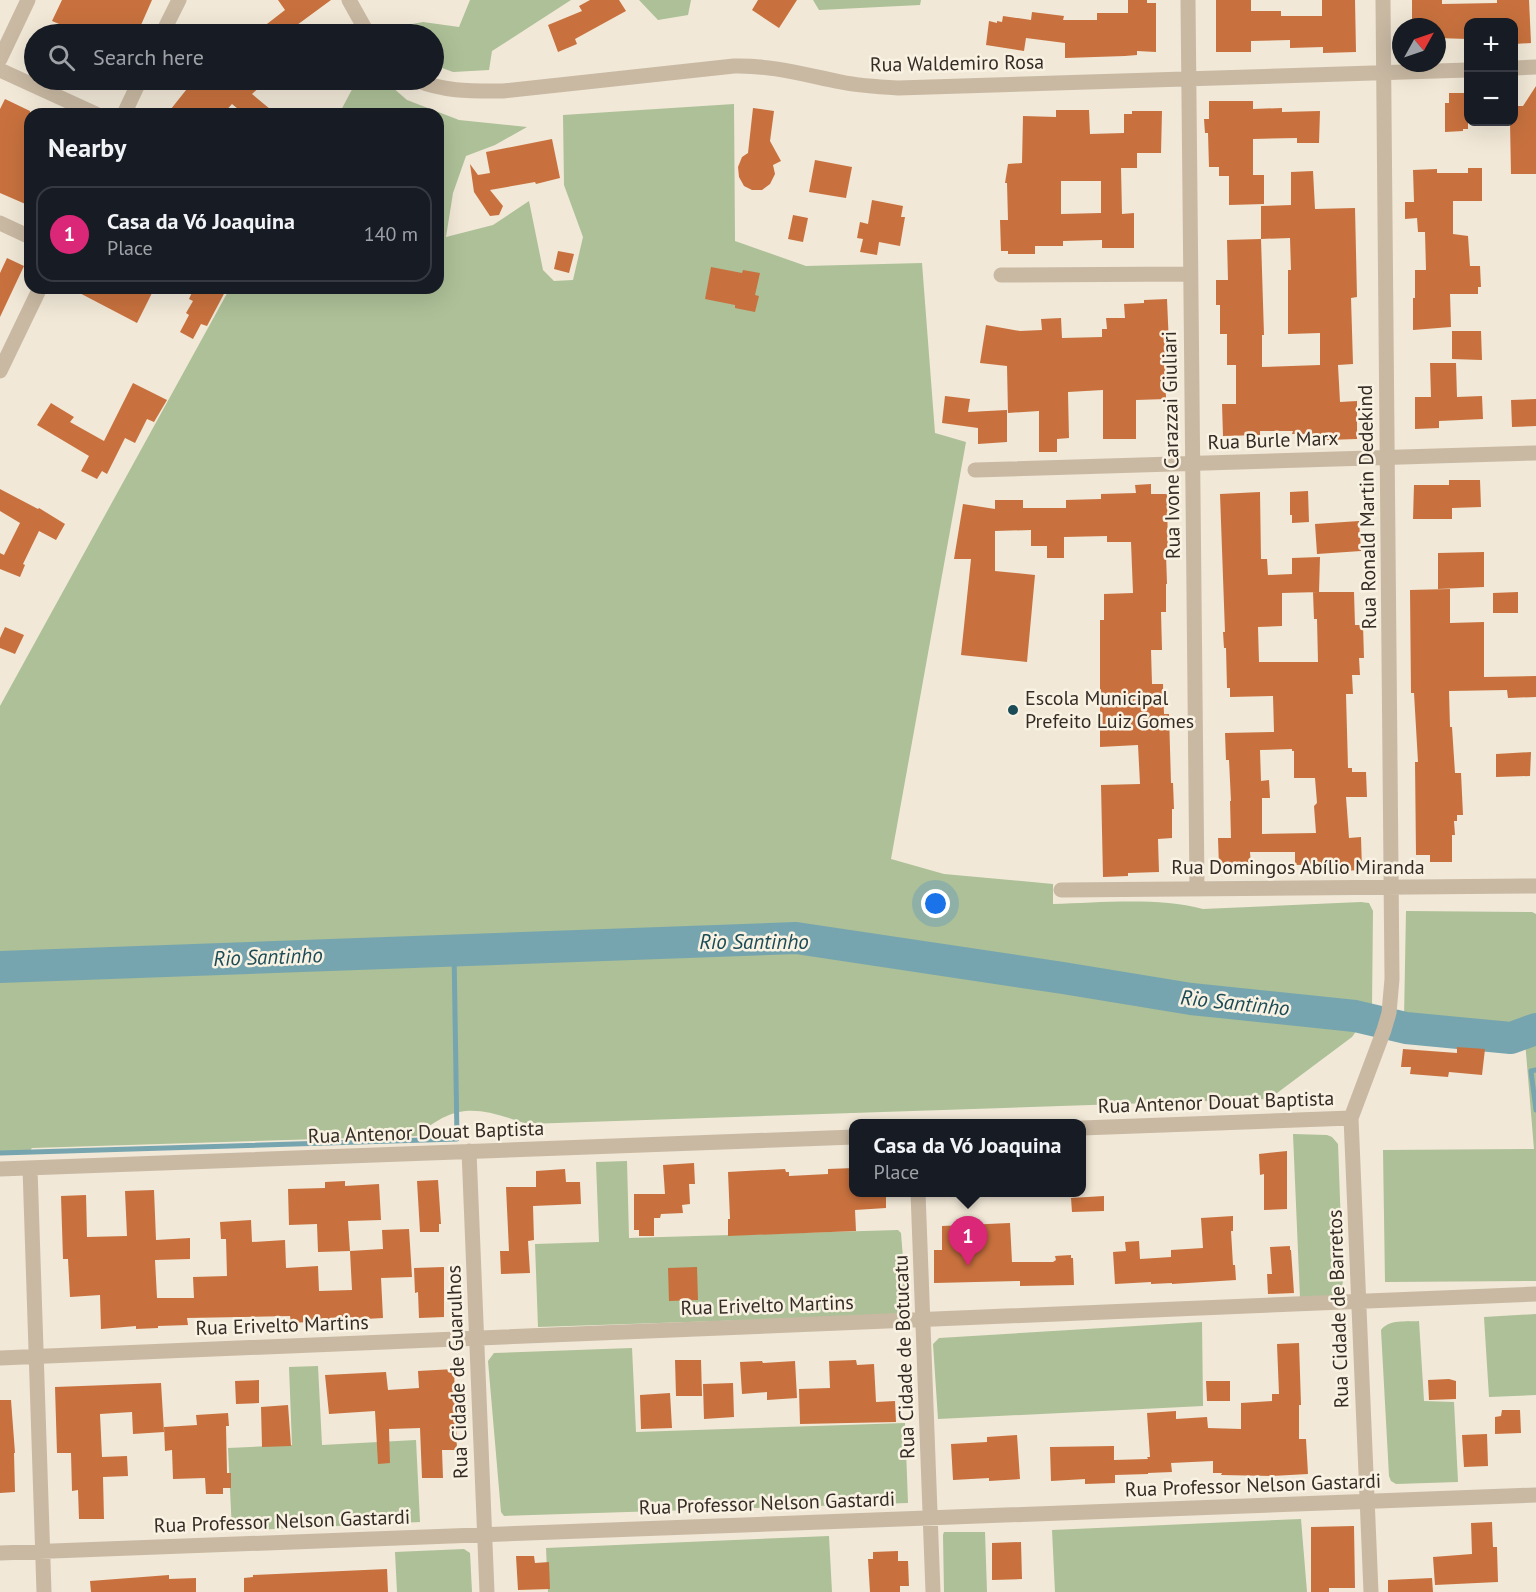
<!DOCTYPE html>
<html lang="en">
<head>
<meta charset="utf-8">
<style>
	body { margin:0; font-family:"PT Sans",sans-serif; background:#20242c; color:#f1f3f6 }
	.controls { position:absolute; right:18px; top:18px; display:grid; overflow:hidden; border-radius:12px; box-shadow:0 6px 24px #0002 }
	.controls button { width:54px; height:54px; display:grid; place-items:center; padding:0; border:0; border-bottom:2px solid #363941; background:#171b24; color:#f1f3f6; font:30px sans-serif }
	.compass { position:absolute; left:1392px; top:18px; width:54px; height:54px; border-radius:50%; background:#171b24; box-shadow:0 6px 24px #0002; rotate:50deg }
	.you { position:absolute; left:936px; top:904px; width:21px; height:21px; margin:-15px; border:4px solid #fff; border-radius:50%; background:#1a73e8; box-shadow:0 0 0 9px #1a73e833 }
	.badge { display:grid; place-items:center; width:39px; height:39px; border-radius:50%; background:#db2777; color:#fff; font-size:20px; font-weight:700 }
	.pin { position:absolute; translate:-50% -50px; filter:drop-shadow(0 2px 3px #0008) }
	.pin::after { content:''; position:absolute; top:32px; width:21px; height:18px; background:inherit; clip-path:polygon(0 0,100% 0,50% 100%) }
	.popup { position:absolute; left:849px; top:1119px; width:237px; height:78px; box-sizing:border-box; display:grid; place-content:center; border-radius:12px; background:#171b24; filter:drop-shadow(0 2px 4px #0005); font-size:20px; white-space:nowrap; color:#9ea1a6 }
	.popup b { font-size:22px; color:#f1f3f6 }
	.popup::after { content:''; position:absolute; left:50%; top:100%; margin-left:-12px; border:12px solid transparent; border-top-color:#171b24 }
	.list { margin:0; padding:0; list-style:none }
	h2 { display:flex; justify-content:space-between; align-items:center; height:78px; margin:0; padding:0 24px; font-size:26px }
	h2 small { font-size:20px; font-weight:400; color:#9ea1a6 }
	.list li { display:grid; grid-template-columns:39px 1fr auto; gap:18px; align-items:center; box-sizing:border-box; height:96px; margin:0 12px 12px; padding:0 12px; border:2px solid #363941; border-radius:18px }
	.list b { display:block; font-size:22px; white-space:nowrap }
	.list p { margin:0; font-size:20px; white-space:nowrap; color:#9ea1a6 }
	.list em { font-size:20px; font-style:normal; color:#9ea1a6 }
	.icon { flex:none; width:33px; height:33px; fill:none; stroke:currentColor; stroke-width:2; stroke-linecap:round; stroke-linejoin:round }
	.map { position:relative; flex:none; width:1536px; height:1592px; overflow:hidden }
	.search { position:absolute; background:#171b24; box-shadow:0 6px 24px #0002; left:24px; top:24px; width:420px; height:66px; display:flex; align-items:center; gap:15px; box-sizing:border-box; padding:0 21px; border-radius:33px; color:#9ea1a6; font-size:22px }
	.panel { position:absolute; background:#171b24; box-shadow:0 6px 24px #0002; left:24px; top:108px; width:420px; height:186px; border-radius:18px }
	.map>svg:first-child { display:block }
	.green { fill:#adc097 }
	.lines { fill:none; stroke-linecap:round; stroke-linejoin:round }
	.stream { stroke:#76a5af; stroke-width:5 }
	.river { stroke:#76a5af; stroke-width:32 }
	.building { fill:#c8713e; fill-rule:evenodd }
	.minor { stroke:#c9b9a3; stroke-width:15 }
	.poi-dot { fill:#1a4b56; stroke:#f9f2e3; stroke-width:2 }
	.labels { text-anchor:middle; stroke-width:5; stroke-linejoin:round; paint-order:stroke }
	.street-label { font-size:20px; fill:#342c25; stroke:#f9f2e3 }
	.poi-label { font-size:20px; fill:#342c25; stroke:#f9f2e3; text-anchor:start }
	.water-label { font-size:21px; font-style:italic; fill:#1a4b56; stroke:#f9f2e3 }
</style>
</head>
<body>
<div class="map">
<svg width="1536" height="1592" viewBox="0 0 1536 1592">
	<rect width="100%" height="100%" fill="#f1e8d7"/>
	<path class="green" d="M470,0h101l-79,51 -3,19 -36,2 -19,-7v-31h-39l-4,-6 32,-6 36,5z
		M639,0h52l-3,15 -30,5z
		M813,0h108l-1,5 -101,5z
		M357,80h27l23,20 52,20 68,7 -32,18 -29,11 -13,37 -7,44 47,-12 36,-24 14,69 11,11 19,-1 10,-43 -19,-52 -1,-70 171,-11 1,137 71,25 116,-3 13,170 31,9 -75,417 53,15 109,10v20c47,-1 104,-7 150,5l158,-7 8,1 4,8 -1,95 -2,6 -18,25 -83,62 -742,25c-47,-16 -70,-23 -110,12l-385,12 -5,6 -27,1v-449l230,-418h208v-174h-99z
		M1406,911l126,1 4,2v109l-25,6 -107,-10z
		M1536,1037v244l-151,1 -2,-132 151,-1 -9,-108z
		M1293,1134l34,1 5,2 6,7 5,137c-2,21 -28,16 -43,17z
		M627,1161l2,77 269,-8 3,3 6,76 -4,6 -365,12 -3,-83 64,-2 -3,-80z
		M1536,1314v81l-47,2 -5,-80z
		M1419,1321l5,80 30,1 4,80 -62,2 -5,-3 -2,-5 -8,-146c8,-11 25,-8 38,-9z
		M1202,1322l1,84 -265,13 -5,-75 6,-6z
		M632,1348l4,84 269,-9 3,80 -404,13 -3,-4 -13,-151 6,-8z
		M318,1366l4,79 94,-5 4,82 -188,9 -4,-83 64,-3 -3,-78z
		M1301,1519l6,73h-252l-3,-62z
		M944,1532h41l2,60h-43l-1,-57z
		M829,1536l3,56h-284l-2,-44z
		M464,1549l6,4 2,39h-75l-2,-40z"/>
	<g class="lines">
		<path class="stream" d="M1536,1070l-5,1 5,39
			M0,1153l457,-14 -3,-189"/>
		<path class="river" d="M0,967l796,-29 267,40 128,21 164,17 51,12 105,10 25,-9"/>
	</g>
	<path class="building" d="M62,0h90l-15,34h-69l3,-5 -19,-8z
		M278,0h53l-34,25 7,9h-50l31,-24z
		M590,0h29l7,11 -51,28 2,5 -19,8 -10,-27 34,-14 -3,-5z
		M758,0h39l-18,28 -27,-18z
		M1128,0h19v3h9v49l-19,-1v4l-12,1 -60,2v-15l-39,-5 -2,13 -38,-6 3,-24 8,2v-2l5,1 1,-6 28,4 1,-8 32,4 -1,4h34v-7h31z
		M1216,0h35v11h30v5h41v-16h33l1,52 -33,1v-6l-33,1v-8l-39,1v11h-35z
		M1412,0h30v4l55,-1v-3h32l2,43 -17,1v-22h-46v17l-31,-1v-11h-25z
		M194,80h73l-15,14 24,20h-32l-12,-10 -9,10h-56z
		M1536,86v88h-25l-1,-52h4v-16h9z
		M1449,93h18v11h1v25h-5v2l-18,1v-29h4z
		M5,99l25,12v95l-30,-13v-84z
		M1209,101h44v8l29,-1v4l38,-1 -1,32h-22v-5l-44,1v36h11v29l-35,1v-29h-10v-9h-10l-1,-34h-3l-1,-14h5z
		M753,108l21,3 -4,30 11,20 -8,4 2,9 -5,10 -8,6h-10l-8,-4 -5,-9 -1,-10 4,-10 6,-4z
		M1056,110h33l1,24 34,-1v-19h8v-3h30l-1,42h-24v15h-16l1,46 12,-1v35h-32v-8l-39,1v5h-28v8h-27v-3h-7l-1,-31h8l-1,-37h-2l3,-19 14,-1 1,-47 33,1zM1061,181h40v32l-40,1z
		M552,139l8,39 -24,6 -1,-2 -45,8 13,16 -4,9 -9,1 -16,-24 -4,-28 8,11 12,-2 -4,-21z
		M815,160l37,7 -6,31 -37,-6z
		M1468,168h14v33h-29v33l15,2 2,30h10l1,21h-3v7h-28l1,33 -38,3v-32h2v-28h11l-1,-38h-7l-1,-14 -12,1v-17h9l-1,-32 24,-1v4h31z
		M1313,171l2,38 40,-1 2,89 -6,1 2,66 -15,1 2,37 17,-1v38l-30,1v-6h-35l1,-3h-33v4l-37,1 -1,-32h14v-39h-9v-31h-7v-29h-4v-25h12l-1,-40 34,-1 3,96h-2v32l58,-2v-32l-32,1v-64h3l-1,-32 -29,1v-33l30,-1v-33z
		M872,200l31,6 -2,11h4l-5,29 -21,-4 -2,13 -17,-3 3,-13 -6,-1 3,-16 8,2z
		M793,215l15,3 -5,24 -15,-3z
		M558,251l16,3 -5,19 -15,-4z
		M7,258l17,8 -24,51v-44z
		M711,267l31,6 1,-3 17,3 -5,22 4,1 -4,16 -20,-4v-3l-30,-6z
		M70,288h73l9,5 -15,30z
		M194,288h33l-20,38 -6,-2 -8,15 -13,-7 9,-17 -3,-2 7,-12 -4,-2z
		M1167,299l2,46h4v18h-8l1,36 -30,1v39h-33v-49l-35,2 1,46 -12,1v13h-18v-41l-31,2 -1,-47 -27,-3 6,-38 34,6 22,-1 -1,-11 20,-1 1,20 40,-1v-8h5l-1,-11h19l-1,-14 20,-1v-3z
		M1452,331h29l1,29 -30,-1z
		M1430,363h26l1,34 25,-1 1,23 -44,2v7l-24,1v-32h16z
		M133,383l34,17 -13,22 -7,-3 -12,24 -10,-5 -18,36 -5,-3 -5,8 -16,-8 8,-15 -52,-31 14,-22 23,14 -4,5 34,19z
		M945,396l25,3 -2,13 39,-2v32l-29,2v-16l-36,-5z
		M1536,399v27l-24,1 -1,-27z
		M1449,480h31l1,27 -29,1v11h-39l1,-34h35z
		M1151,484v10h16l1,60h-2l1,30h-1v28h-5l1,38h-11l1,34h11l1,30h5l2,69h2l1,26h-2v29l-14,1 1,33 -31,1v3l-25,1 -2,-92 39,-1 -2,-39 -38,2v-127h4v-26l29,-1 -2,-51h-24v-6l-43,1v21h-17v-12h-16v-16l-36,1v40l40,4 -8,87 -66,-7 10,-96h-17l9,-55 32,5v-9h28v8h43v-8l35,-1v-5l35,-1 -1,-8z
		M0,489l38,20 1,-1 26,16 -9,16 -17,-9 -16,33 2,1 -5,12 -20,-8v-16l4,2 16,-32 -20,-12z
		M1308,491l1,31 -17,1v-8h-2v-23z
		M1260,492l1,67h6l1,16 24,-1v-16l28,-1 -1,35 -37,1v33l-24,1 1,35h59l-1,-43h-3l-1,-27h41l1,33h8l1,33h-5l1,17h-8l1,19h-7l2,74h4v4h14l1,25h-21l3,41 12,-1 1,33 -21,1v-7l-46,1v-13h-45l1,14 -32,1 -1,-29h13l-1,-37h1l-2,-41h-3l-1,-27 49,-1 -1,-36 -43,1v-9h-3l-1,-40h-2l-1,-16h2l-5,-138zM1292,749v2h2v27h21l2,25 -3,3 2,27 -54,1v-36h8l-1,-18 -8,1 -1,-31z
		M1359,521l2,30 -44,3 -2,-30z
		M1484,552v35l-46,2v-36z
		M1450,589v34l34,-1v55l52,-1v21l-28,1 -1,-8 -58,1 1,36h2l3,46h6l2,42h-6v6h-3l1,14h-3v27h-22v-7h-14l-1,-93h3l-4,-69h-3l-1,-103z
		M1518,592v21h-25v-20z
		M5,627l19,8 -9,19 -15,-6v-10z
		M1531,752l-1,24 -34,1v-23z
		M1457,1047l28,2 -3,26 -33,-3 -1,5 -38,-3 1,-7h-10l2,-18 54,4z
		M1287,1151v58l-23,1v-36l-4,1 -1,-21z
		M694,1163l1,21h-6l1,20 -8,1 1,8 -22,1 -1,4h-6v18h-15v-6h-5v-36h31l-2,-29z
		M854,1168v24h32v16l-31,2 1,21 -128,5v-17h2l-2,-47 57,-3 1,3h3v4l39,-2v-5z
		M565,1169l1,13h14l1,22 -48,2 1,34 -6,1 2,32 -29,1 -1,-23h9l-3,-64h30v-16z
		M438,1180l3,44h-2v8h-19l-3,-51z
		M345,1181v5l34,-2 2,36 -33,1 2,30 -32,1 -1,-28 -28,1 -1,-36 37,-1v-6z
		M154,1190l2,50 34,-2v21l-35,1 2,38h37l-1,-21 34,-1 -1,-37h-5l-1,-17 31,-2 1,22 33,-2 1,28 32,-2 1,25 33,-1 -2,-39 33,-2 -1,-19 27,-1 3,48 -31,1 2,40 -92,5 -1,-7 -103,2 1,7 -30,1v2l-22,1v-3l-35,3 -1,-34 -30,2 -2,-38h-5l-2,-63 25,-1 1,42 40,-1 -2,-45z
		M1104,1196v15l-32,1 -1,-14z
		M1233,1216v15h-2l2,34h2l1,15 -64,4v-1l-21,1v-2l-36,2 -2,-32 13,-1 -1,-9 14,-1 1,18 31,-2v-7l32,-2 -2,-30z
		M1010,1223l2,39h41l3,-2 -1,-4 16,-1v3h2l1,27 -54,1v-5l-86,2v-33h8v-24z
		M1290,1246v4h1l3,43 -26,1 -1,-20h5l-2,-27z
		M444,1267v50l-25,1 -1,-26 -3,1 -1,-25z
		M697,1267l1,33 -29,1 -1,-33z
		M1299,1343l2,62h-2v34h7l2,35 -36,2 -51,-1 1,-2h-9v-12l-42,2 1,9 -24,1v1l-33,1v8l-30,1v-5l-34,2 -1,-34 64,-1v14l34,-1 -1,-2h3l-3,-44 29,-2v8l31,-2 1,11 33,1v-26l31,-2v-7h7l-2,-50z
		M675,1360h26l1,36h-26z
		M856,1360l1,5 17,-1 2,38 19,-1 1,21 -96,2 -1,-35 31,-1 -1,-27z
		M762,1361l1,2 32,-2 2,37 -30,2v-8l-25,2 -2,-32z
		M454,1369l3,81h-15l1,28h-21l-2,-50 -31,1 1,34 -12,1 -3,-53 -46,3 -4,-39 61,-3 2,18 31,-2 -1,-17z
		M1449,1379l7,2v18l-27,1 -1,-20z
		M259,1380v23l-23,1 -1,-23z
		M1206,1381h24v20h-23z
		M161,1383l3,49 -31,2 -1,-22 -32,2 2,43 25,-1 1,20 -25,1 1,42h-25l-1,-29 -6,1 -1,-38h-14l-2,-66z
		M733,1383l1,34 -30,2 -1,-35z
		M670,1393l2,35 -31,1 -1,-34z
		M0,1400h11l4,53h-1l1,39 -15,1z
		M288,1405l3,41 -29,1 -1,-40z
		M1502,1410h18l1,23 -26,1v-17l6,-1z
		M228,1413l1,13h-3l1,47h4v15h-8v6h-17l-1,-16 -32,1 -1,-29 -7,1 -1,-24 33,-2 -1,-10z
		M1487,1434l1,32 -24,1 -2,-32z
		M1017,1435l3,44 -31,2v-3l-36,2 -2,-36 36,-2v-5z
		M1492,1522l1,25h4l1,35 -63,3 -2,-28 39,-3 -1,-31z
		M1354,1526l1,62h-26v4h-18v-65z
		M1021,1542l1,37 -30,1v-37z
		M898,1551v10h10l1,25h-9v6h-30l-2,-33h5v-7z
		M516,1556h18l1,7 14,-1 1,27 -32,1z
		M387,1569l1,23h-144v-14l9,-1v-2z
		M169,1575v4l27,-1v14h-105l-1,-11z
		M1432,1578l1,14h-45v-12z"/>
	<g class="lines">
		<path class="minor" d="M349,0l19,34
			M1188,0l9,889
			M162,34l17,-34
			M0,59l28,-59
			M1514,68l22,-1
			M0,70l96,44
			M416,80c30,12 55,11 87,11l231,-25c37,-1 71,9 107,16 19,4 38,5 57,6l570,-18
			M124,114l16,-34
			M0,223l30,14
			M1001,275l189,-1
			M0,371l40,-83
			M975,470l561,-17
			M1061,890l475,-4
			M1082,1128l269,-10
			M469,1151l18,441
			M30,1168l14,424
			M0,1169l854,-32
			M918,1192l15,400
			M0,1358l1536,-64
			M0,1553l1536,-58
			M1371,1592l-20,-474 33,-88 5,-17 3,-34 -9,-979"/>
	</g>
	<circle class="poi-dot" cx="1013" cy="710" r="6"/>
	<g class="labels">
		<g class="street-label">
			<text transform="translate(957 63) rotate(-1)" y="7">Rua Waldemiro Rosa</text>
			<text transform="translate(1273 440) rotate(-2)" y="7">Rua Burle Marx</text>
			<text transform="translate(1171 445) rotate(-91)" y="7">Rua Ivone Carazzai Giuliari</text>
			<text transform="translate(1367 507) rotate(-91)" y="7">Rua Ronald Martin Dedekind</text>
			<text x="1298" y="874">Rua Domingos Abílio Miranda</text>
			<text transform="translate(1216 1102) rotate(-2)" y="7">Rua Antenor Douat Baptista</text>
			<text transform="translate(426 1132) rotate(-2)" y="7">Rua Antenor Douat Baptista</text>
			<text transform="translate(767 1305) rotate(-2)" y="7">Rua Erivelto Martins</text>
			<text transform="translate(1338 1309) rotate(-92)" y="7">Rua Cidade de Barretos</text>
			<text transform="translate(282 1325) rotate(-2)" y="7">Rua Erivelto Martins</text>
			<text transform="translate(904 1357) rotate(-92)" y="7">Rua Cidade de Botucatu</text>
			<text transform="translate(457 1372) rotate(-92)" y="7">Rua Cidade de Guarulhos</text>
			<text transform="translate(1253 1485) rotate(-2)" y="7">Rua Professor Nelson Gastardi</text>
			<text transform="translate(767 1503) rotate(-2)" y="7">Rua Professor Nelson Gastardi</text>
			<text transform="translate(282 1521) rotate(-2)" y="7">Rua Professor Nelson Gastardi</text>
		</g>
		<g class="poi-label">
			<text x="1025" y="705">Escola Municipal<tspan x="1025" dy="23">Prefeito Luiz Gomes</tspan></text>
		</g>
		<g class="water-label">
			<text x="754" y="949">Rio Santinho</text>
			<text transform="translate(268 957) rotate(-2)" y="7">Rio Santinho</text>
			<text transform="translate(1235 1003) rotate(6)" y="7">Rio Santinho</text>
		</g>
	</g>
</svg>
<div class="controls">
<button>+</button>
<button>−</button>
</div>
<svg class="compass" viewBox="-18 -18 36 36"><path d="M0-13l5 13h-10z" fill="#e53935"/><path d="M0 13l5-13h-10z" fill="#9ea1a6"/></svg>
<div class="you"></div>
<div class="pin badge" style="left:968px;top:1266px">1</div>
<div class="popup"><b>Casa da Vó Joaquina</b>Place</div>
<div class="search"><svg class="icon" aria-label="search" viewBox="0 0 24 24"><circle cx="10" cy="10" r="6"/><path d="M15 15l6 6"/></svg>Search here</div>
<section class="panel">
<h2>Nearby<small></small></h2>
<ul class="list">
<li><span class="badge">1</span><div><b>Casa da Vó Joaquina</b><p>Place</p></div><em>140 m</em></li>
</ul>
</section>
</div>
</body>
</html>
